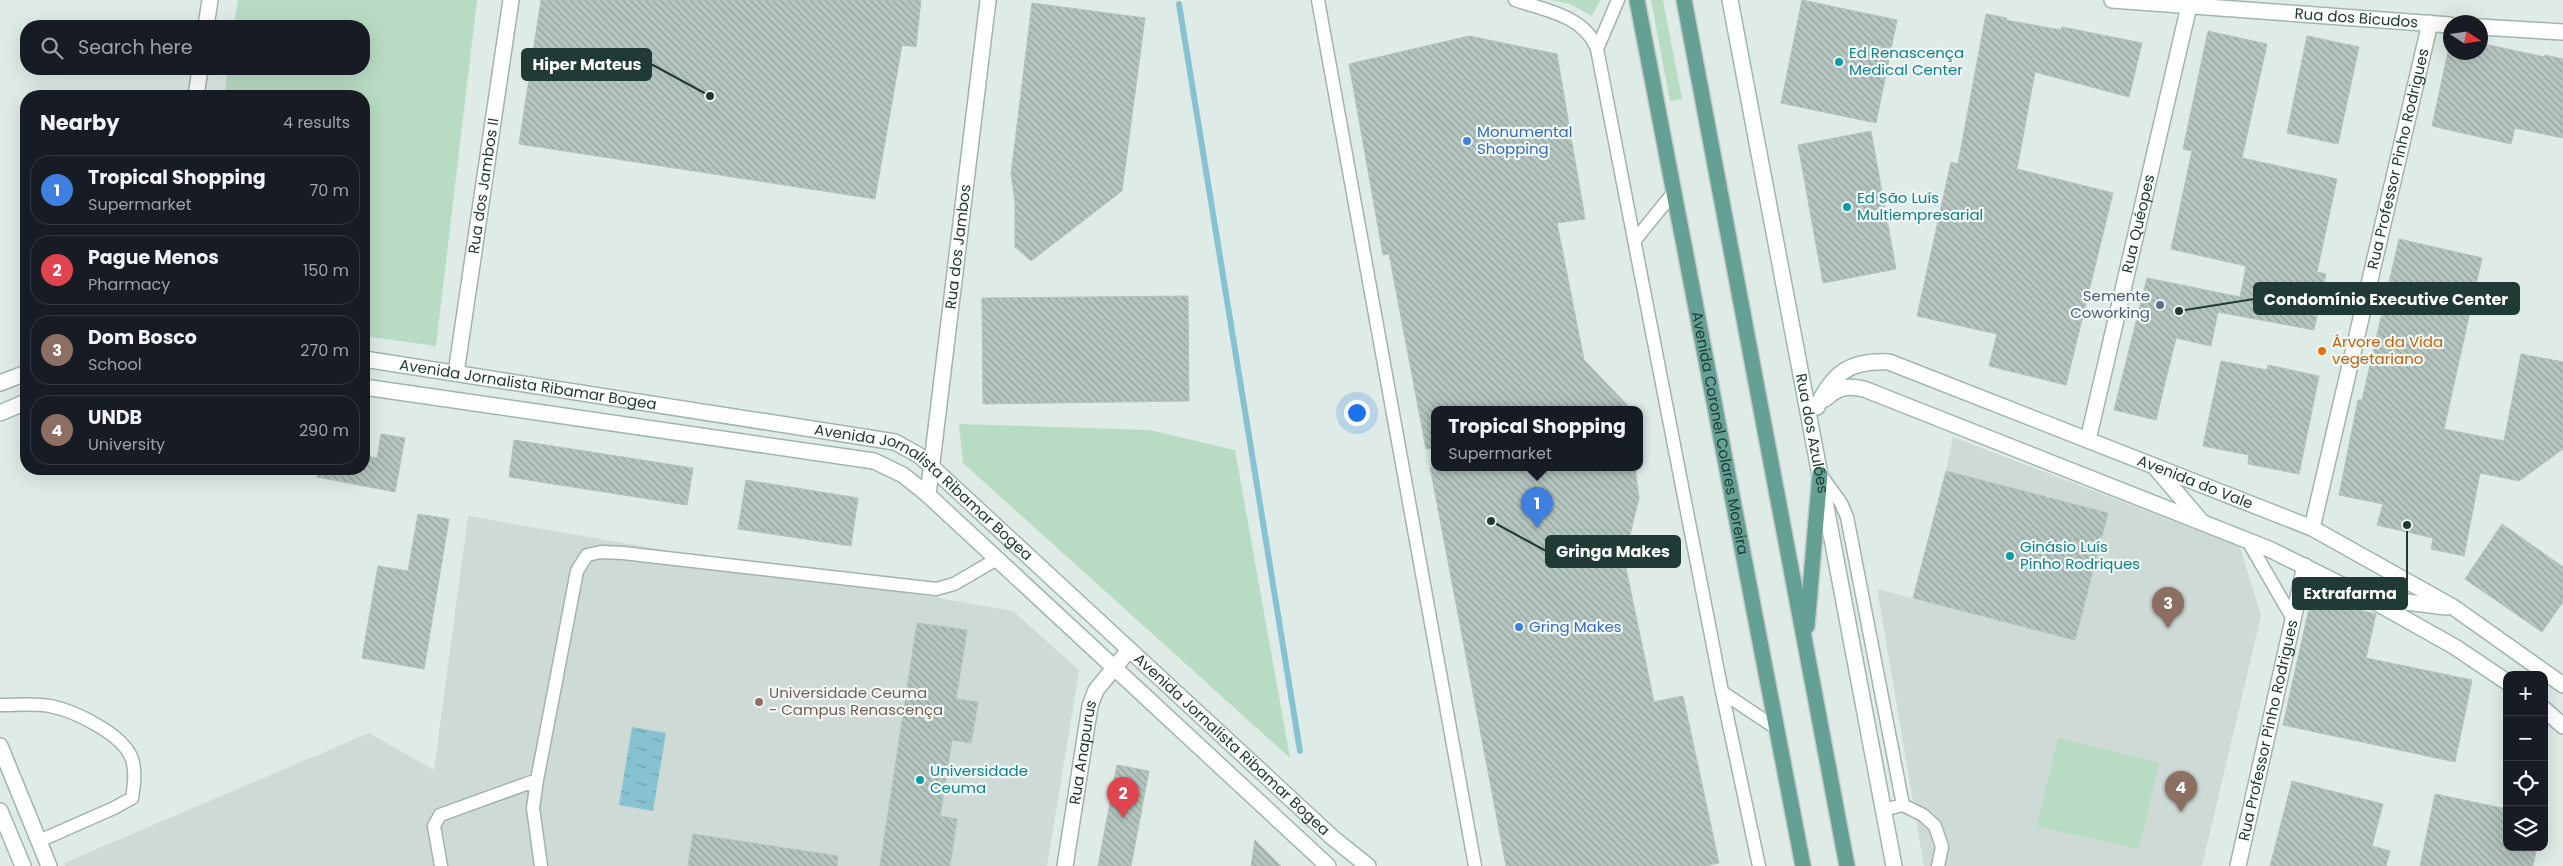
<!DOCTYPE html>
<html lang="en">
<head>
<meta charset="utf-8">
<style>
	body { margin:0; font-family:Poppins,sans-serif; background:#20242c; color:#f1f3f6 }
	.controls { position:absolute; right:15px; bottom:15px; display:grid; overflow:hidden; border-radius:10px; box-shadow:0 5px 20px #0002 }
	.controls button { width:45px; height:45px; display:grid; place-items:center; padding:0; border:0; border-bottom:1px solid #363941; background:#171b24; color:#f1f3f6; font:25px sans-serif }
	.compass { position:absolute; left:2443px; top:15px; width:45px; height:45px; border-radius:50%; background:#171b24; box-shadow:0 5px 20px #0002; rotate:102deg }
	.you { position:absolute; left:1356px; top:412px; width:18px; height:18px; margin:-12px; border:4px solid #fff; border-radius:50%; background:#1a73e8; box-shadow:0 0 0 8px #1a73e833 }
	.badge { display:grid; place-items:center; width:32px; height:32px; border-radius:50%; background:#f28256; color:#fff; font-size:16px; font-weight:700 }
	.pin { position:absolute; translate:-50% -41px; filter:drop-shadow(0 1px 2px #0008) }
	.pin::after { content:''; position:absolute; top:26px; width:18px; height:15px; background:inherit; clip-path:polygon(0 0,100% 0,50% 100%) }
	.popup { position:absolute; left:1431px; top:406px; width:212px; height:65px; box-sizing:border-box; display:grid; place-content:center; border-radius:10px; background:#171b24; filter:drop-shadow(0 1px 4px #0005); font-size:16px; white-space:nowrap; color:#9ea1a6 }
	.popup b { font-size:19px; color:#f1f3f6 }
	.popup::after { content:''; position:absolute; left:50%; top:100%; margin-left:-10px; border:10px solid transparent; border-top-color:#171b24 }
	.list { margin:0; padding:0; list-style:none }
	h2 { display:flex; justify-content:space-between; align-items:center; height:65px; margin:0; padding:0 20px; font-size:21px }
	h2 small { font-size:16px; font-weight:400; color:#9ea1a6 }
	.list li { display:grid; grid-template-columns:32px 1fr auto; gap:15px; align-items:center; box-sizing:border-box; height:70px; margin:0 10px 10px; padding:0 10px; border:1px solid #363941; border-radius:20px }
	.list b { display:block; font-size:19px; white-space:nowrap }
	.list p { margin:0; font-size:16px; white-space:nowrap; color:#9ea1a6 }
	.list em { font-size:16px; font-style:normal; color:#9ea1a6 }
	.icon { flex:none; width:28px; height:28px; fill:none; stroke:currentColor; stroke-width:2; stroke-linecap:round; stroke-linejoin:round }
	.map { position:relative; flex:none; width:2563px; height:866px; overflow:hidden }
	.search { position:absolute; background:#171b24; box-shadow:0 5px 20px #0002; left:20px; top:20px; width:350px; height:55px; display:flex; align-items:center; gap:12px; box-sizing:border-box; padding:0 18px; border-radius:20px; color:#9ea1a6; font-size:19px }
	.panel { position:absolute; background:#171b24; box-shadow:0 5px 20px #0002; left:20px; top:90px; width:350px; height:385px; border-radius:20px }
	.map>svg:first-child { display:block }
	.built { fill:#cedad5 }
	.grass { fill:#b8dcc3 }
	.water { fill:url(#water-ripples) }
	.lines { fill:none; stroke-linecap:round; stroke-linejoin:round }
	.stream { stroke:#87c2d0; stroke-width:6 }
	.building { fill:url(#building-back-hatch); stroke:#b2c4bd }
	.service-casing { stroke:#a2b3ad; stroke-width:15 }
	.minor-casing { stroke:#a2b3ad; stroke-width:18 }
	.tertiary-casing { stroke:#a2b3ad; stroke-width:18 }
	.secondary-casing { stroke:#9eb6af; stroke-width:18 }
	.primary-casing { stroke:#c1c8c6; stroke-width:18 }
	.service { stroke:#fff; stroke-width:12 }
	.minor { stroke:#fff; stroke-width:15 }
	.tertiary { stroke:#fff; stroke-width:15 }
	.secondary { stroke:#fff; stroke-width:15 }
	.primary { stroke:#64a093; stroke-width:15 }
	.culture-dot { fill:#0f9aa8; stroke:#f0f7f4; stroke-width:2 }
	.shop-dot { fill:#3f7fe0; stroke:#f0f7f4; stroke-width:2 }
	.service-dot { fill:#5c6f8a; stroke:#f0f7f4; stroke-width:2 }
	.food-dot { fill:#e8710a; stroke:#f0f7f4; stroke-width:2 }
	.education-dot { fill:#8d6e63; stroke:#f0f7f4; stroke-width:2 }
	.labels { text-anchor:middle; stroke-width:4.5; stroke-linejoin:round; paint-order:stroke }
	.street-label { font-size:15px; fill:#203b35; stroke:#f0f7f4 }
	.culture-label { font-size:15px; fill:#0d838f; stroke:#f0f7f4; text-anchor:start }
	.shop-label { font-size:15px; fill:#366cbe; stroke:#f0f7f4; text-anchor:start }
	.service-label { font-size:15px; fill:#4e5e75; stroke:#f0f7f4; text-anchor:end }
	.food-label { font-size:15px; fill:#c56008; stroke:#f0f7f4; text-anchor:start }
	.education-label { font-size:15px; fill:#785e54; stroke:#f0f7f4; text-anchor:start }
	.leader { fill:none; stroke:#203b35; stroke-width:2 }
	.callout-dot { fill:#203b35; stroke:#f0f7f4; stroke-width:2 }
	.callout { fill:#203b35; stroke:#203b35; stroke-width:2 }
	.callout-label { font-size:16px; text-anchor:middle; font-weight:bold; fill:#fff }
</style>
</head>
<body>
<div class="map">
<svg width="2563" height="866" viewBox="0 0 2563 866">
	<defs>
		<pattern id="water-ripples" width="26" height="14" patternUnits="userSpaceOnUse" patternTransform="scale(1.25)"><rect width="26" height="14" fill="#87c2d0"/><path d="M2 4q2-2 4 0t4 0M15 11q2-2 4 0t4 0" fill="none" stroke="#6e9faa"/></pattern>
		<pattern id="building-back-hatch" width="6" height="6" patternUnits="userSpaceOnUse" patternTransform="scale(1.25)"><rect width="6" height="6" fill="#b5c5bf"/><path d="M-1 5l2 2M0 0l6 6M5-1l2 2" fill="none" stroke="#93a19c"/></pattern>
	</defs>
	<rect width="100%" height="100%" fill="#dfebe6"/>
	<path class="built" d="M1953,437l287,110 21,69 -59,250h-278l-47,-277 198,51 33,-127 -162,-42z
		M468,516l545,95 66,59 -32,196h-982l-1,-3 305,-130 65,37z"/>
	<path class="grass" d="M238,0h239l-41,346 -72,-10v-240h-140l4,-27h136v-43h-130z
		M1551,0h49l-8,16 -22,-12z
		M1651,0h12l19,99 -12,2z
		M959,424l190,6 86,20 55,308 -327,-295z
		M2058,738l101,25 -20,86 -102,-23z"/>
	<path class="water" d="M632,727l34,6 -13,78 -34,-6z"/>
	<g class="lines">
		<path class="stream" d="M1179,4l121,747"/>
	</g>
	<path class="building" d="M541,0h380l-5,47 -14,-2 -27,154 -356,-55z
		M1802,0l95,20 -21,103 -95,-20z
		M1032,3l113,15 -23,173 -91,70 -16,-14v-45l-4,-28z
		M1986,14l21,4 -1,2 55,10 1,-3 80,16 -13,54 -94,-25 -18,97 96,24 -47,192 -77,-19 8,-32 -80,-18 34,-154 7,2z
		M2208,31l59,13 -25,114 95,21 -20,93 9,2 -12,56 -96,-18 -7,34 -35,-8 -20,82 -42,-10 33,-132 93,19 6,-31 -75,-17 21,-98 -9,-2z
		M1469,36l88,18 28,165 -28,4 27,137 47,49h-197v39l-8,1 -37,-195 -6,1 -34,-191z
		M2307,36l52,11 -21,97 -51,-11z
		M2450,42v10h30v-9l64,14 1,-2 18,4v79l-48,-10 -4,16 -79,-18z
		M1871,131l25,138 -73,14 -25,-138z
		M2399,239l83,19 -38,171 60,12 17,-87 42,8v87l-44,32 -39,-8 -16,83 -33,-7 2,-11 -56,-13 6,-21 -44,-9 19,-95h4z
		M1188,296l1,105 -206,3 -1,-106z
		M2221,361l46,9 1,-5 51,11 -20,98 -51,-10 1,-9 -46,-9z
		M381,434l24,4 -10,54 -78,-15 1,-8h46v-14l13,3z
		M514,440l179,28 -6,37 -178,-28z
		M1430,467h205l4,31 -15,61 30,143 29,-6 36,167 -14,3h-199z
		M1946,471l162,42 -33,127 -162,-42z
		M746,480l112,18 -7,48 -113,-17z
		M418,514l31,5 -25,150 -62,-11 16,-92 30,5z
		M2502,524l61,43v35l-21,30 -77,-53z
		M2311,599l65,15 -10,44 106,22 -17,82 -172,-37z
		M917,623l50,7 -11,69 22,3 -7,41 -19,-3 -12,76 17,3 -7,47h-70z
		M1117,765l32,6 -18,95h-33z
		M2292,781l91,23 -11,42 18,5 -4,15h-116z
		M2435,794l72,15v38h30l-4,19h-113z
		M693,834l145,22 -1,10h-149z
		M1255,840l26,26h-30z"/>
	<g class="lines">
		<defs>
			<path id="service" d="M1318,0l157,866
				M1515,0c30,10 70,16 82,49l125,643 37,174
				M1597,49l21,-49
				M1635,240l39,-48
				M1820,474l21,29 6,14 56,288
				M2248,541l45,78
				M1722,692l54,36
				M0,705c16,0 35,-2 50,1 25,5 73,28 82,53 4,13 2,26 0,39l-18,10 -75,33
				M1883,810l20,-5 20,10 12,11 7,21 -4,19
				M441,866l-7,-40 6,-11 97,-35
				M541,866l-8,-58 4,-28 40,-209 10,-16 14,-3 22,1 313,36 18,-5 43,-25"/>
			<g id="minor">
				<path d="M206,26l4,-26"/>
				<path d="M196,96l4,-27"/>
				<path id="s1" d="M456,373l55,-373"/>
				<path id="s2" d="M2088,440l101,-434"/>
				<path id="s3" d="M928,495l60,-495"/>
				<path id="s4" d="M2312,528l118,-505"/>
				<path id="s5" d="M2238,866l67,-300"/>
			</g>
			<g id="tertiary">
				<path id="s6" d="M1065,866l25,-160 6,-16 33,-40"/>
			</g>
			<g id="secondary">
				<path id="s7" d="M1730,0l164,866"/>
				<path id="s8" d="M2112,0l338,25"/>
				<path d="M2480,27l83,5"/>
				<path id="s9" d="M364,359l531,83 25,14 413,382 35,28"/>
				<path d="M0,383l26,-10"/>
				<path d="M364,387l510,74 29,14 25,20 400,371"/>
				<path d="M1825,399c13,-12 22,-14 39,-10l405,160 99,49 87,49 52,35"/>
				<path id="s10" d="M1817,407c16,-35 34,-47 72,-45l423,166 141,79 110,78"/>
				<path d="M0,413l26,-11"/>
				<path d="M2154,466l47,55"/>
				<path d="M2374,598l72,9"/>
				<path d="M2544,709l19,17"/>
				<path d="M0,746l49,120"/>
				<path d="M0,811l23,55"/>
			</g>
			<g id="primary">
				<path id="s11" d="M1637,0l166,866"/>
				<path d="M1684,0l163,866"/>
				<path d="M1807,626l13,-152"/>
			</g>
		</defs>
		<use href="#service" class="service-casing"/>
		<use href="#minor" class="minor-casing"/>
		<use href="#tertiary" class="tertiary-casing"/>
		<use href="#secondary" class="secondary-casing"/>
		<use href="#primary" class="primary-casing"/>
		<use href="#service" class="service"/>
		<use href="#minor" class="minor"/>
		<use href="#tertiary" class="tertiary"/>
		<use href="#secondary" class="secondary"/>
		<use href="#primary" class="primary"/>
	</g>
	<g class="culture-dot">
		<circle cx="1839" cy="62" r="5"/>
		<circle cx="1847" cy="207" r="5"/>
		<circle cx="2010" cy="556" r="5"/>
		<circle cx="920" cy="780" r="5"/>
	</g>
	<g class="shop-dot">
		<circle cx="1467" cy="141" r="5"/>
		<circle cx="1519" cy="627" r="5"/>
	</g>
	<circle class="service-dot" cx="2160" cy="305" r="5"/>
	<circle class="food-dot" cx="2322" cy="351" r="5"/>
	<circle class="education-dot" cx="759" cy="702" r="5"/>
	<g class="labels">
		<g class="street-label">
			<text dy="5" stroke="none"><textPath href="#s8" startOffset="245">Rua dos Bicudos</textPath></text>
			<text dy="5" stroke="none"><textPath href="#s4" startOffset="379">Rua Professor Pinho Rodrigues</textPath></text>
			<text dy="5" stroke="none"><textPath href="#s1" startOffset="189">Rua dos Jambos II</textPath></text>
			<text dy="5" stroke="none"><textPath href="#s2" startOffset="222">Rua Quéopes</textPath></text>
			<text dy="5" stroke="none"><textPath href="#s3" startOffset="250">Rua dos Jambos</textPath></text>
			<text dy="5" stroke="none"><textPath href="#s9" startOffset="166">Avenida Jornalista Ribamar Bogea</textPath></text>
			<text dy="5" stroke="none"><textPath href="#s11" startOffset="441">Avenida Coronel Colares Moreira</textPath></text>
			<text dy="5" stroke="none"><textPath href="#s7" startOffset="441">Rua dos Azulões</textPath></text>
			<text dy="5" stroke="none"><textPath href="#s10" startOffset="421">Avenida do Vale</textPath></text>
			<text dy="5" stroke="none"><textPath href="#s9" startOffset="586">Avenida Jornalista Ribamar Bogea</textPath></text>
			<text dy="5" stroke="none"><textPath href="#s5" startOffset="139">Rua Professor Pinho Rodrigues</textPath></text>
			<text dy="5" stroke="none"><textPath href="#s9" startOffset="991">Avenida Jornalista Ribamar Bogea</textPath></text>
			<text dy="5" stroke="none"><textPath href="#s6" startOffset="115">Rua Anapurus</textPath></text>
		</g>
		<g class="culture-label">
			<text x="1849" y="58">Ed Renascença<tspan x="1849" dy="17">Medical Center</tspan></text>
			<text x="1857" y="203">Ed São Luís<tspan x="1857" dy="17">Multiempresarial</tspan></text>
			<text x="2020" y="552">Ginásio Luís<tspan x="2020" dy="17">Pinho Rodriques</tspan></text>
			<text x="930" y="776">Universidade<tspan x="930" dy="17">Ceuma</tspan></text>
		</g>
		<g class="shop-label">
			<text x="1477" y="137">Monumental<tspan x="1477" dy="17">Shopping</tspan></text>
			<text x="1529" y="632">Gring Makes</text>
		</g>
		<g class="service-label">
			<text x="2150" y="301">Semente<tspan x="2150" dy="17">Coworking</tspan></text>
		</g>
		<g class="food-label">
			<text x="2332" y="347">Árvore da Vida<tspan x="2332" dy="17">vegetariano</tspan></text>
		</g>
		<g class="education-label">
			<text x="769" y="698">Universidade Ceuma<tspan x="769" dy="17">- Campus Renascença</tspan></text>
		</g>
	</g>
	<path class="leader" d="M710 96L651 64M2179 311L2254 299M1491 521L1546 551M2407 525L2407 593"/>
	<g class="callout-dot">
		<circle cx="710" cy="96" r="5"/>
		<circle cx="2179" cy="311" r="5"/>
		<circle cx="1491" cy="521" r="5"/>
		<circle cx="2407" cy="525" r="5"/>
	</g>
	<g class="callout">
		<rect x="522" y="49" width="129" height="31" rx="5"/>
		<rect x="2254" y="283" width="265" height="31" rx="5"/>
		<rect x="1546" y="536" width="134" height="31" rx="5"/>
		<rect x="2293" y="578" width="114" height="31" rx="5"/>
	</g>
	<g class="callout-label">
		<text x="587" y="70">Hiper Mateus</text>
		<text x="2386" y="305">Condomínio Executive Center</text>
		<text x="1613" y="557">Gringa Makes</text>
		<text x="2350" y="599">Extrafarma</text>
	</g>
</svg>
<div class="controls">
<button>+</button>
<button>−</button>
<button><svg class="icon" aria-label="locate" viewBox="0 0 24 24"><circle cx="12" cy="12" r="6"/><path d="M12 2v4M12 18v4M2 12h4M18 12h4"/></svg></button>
<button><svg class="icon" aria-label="layers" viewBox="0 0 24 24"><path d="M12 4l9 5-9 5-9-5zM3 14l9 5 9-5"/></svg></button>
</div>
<svg class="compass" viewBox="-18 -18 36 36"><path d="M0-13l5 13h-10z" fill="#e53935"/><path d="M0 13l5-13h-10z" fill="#9ea1a6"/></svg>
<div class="you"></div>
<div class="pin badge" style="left:1537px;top:528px;background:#3f7fe0">1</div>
<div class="popup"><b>Tropical Shopping</b>Supermarket</div>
<div class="pin badge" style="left:1123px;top:818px;background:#e0444e">2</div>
<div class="pin badge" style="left:2168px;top:628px;background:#8d6e63">3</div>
<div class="pin badge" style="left:2181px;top:812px;background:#8d6e63">4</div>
<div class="search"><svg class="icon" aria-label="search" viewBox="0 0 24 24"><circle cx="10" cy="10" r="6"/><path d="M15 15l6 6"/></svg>Search here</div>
<section class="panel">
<h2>Nearby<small>4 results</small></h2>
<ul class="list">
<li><span class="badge" style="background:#3f7fe0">1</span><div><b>Tropical Shopping</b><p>Supermarket</p></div><em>70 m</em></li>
<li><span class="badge" style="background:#e0444e">2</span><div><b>Pague Menos</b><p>Pharmacy</p></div><em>150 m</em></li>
<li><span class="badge" style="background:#8d6e63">3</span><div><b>Dom Bosco</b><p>School</p></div><em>270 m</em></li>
<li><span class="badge" style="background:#8d6e63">4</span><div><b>UNDB</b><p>University</p></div><em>290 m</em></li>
</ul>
</section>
</div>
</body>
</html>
